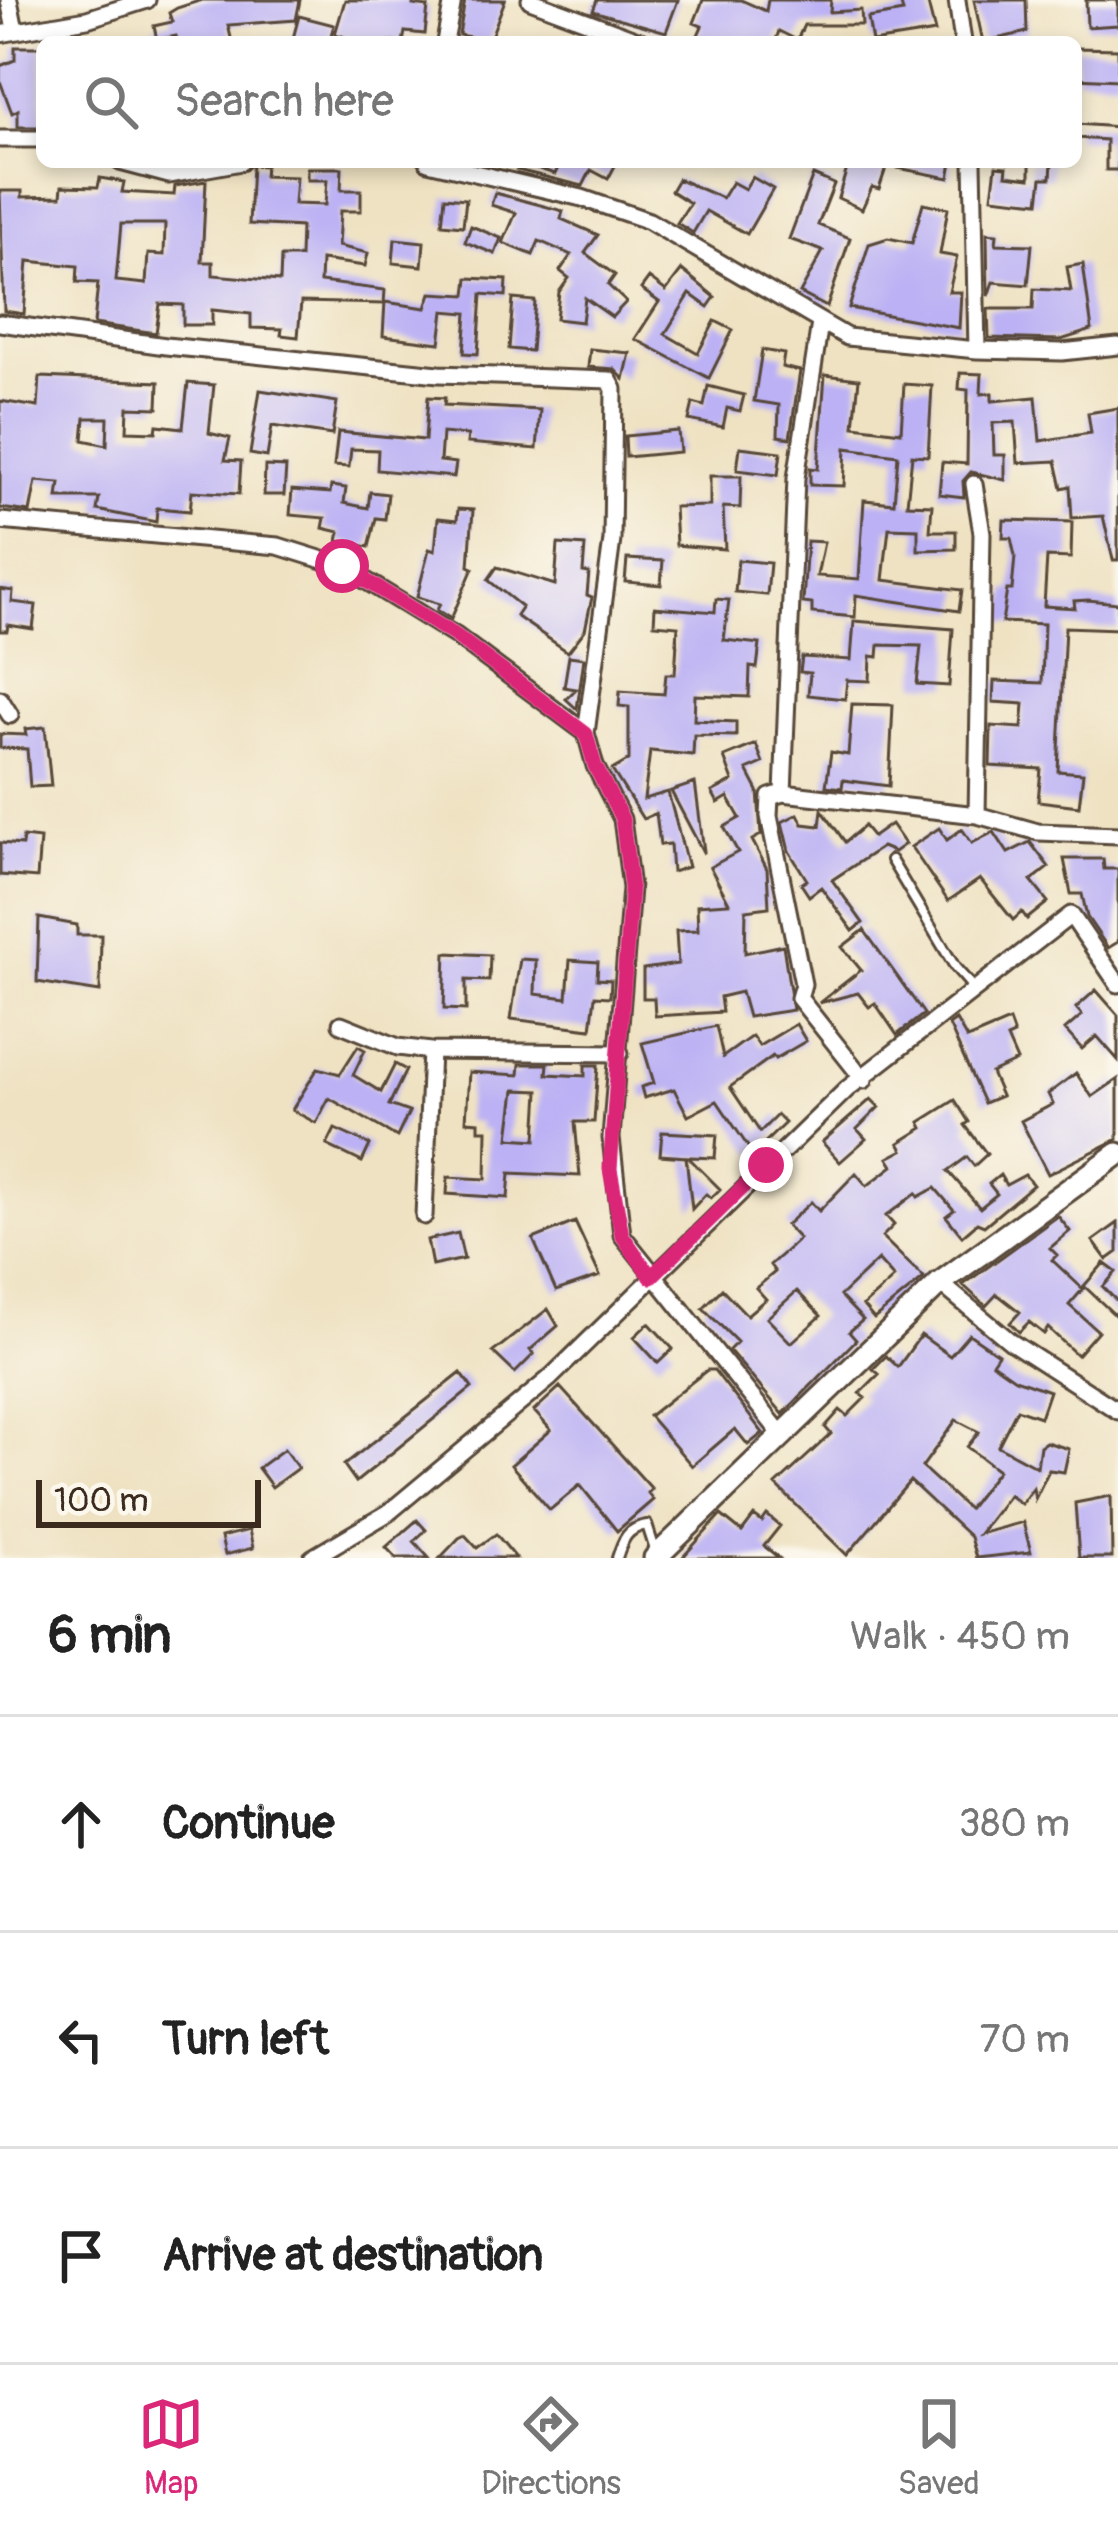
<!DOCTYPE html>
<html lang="en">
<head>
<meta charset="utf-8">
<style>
	body { margin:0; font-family:Pangolin,sans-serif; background:#f2f2f2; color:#222 }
	.scale { position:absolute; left:36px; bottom:30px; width:225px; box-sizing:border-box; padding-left:12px; border:6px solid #3b2a1e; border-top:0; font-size:33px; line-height:42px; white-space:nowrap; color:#3b2a1e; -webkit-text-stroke:9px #fbf7ec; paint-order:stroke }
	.stop { position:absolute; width:36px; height:36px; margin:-27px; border:9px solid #db2777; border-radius:50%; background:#fff }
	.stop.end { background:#db2777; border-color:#fff; box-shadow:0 3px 12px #0008 }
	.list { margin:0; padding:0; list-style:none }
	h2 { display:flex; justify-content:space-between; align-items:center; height:156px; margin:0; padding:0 48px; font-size:51px }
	h2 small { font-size:39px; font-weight:400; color:#767676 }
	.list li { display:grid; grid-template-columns:78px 1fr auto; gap:36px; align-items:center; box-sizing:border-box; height:216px; padding:0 48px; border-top:3px solid #e0e0e0 }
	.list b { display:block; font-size:45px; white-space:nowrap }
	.list em { font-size:39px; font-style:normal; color:#767676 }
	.icon { flex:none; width:66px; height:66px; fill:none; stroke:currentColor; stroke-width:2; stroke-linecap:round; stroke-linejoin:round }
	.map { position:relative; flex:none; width:1118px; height:1558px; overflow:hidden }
	.search { position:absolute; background:#fff; box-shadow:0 6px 18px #0003; left:36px; right:36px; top:36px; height:132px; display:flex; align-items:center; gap:30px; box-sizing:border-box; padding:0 42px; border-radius:18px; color:#767676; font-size:45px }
	.sheet { height:804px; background:#fff }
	nav { display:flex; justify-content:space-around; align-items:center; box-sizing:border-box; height:168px; border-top:3px solid #e0e0e0; background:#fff; font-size:33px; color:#767676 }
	nav a { display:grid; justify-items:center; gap:6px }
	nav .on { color:#db2777 }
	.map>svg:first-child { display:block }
	.building { fill:#bbb1f4; fill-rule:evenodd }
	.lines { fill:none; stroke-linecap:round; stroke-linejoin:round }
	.lane-casing { stroke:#564637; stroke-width:14 }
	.street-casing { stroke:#564637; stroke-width:21 }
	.secondary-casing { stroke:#564637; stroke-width:27 }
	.lane { stroke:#fff; stroke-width:8 }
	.street { stroke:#fff; stroke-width:15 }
	.secondary { stroke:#fff; stroke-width:21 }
	.route { stroke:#db2777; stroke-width:15 }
</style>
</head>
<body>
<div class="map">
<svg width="1118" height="1558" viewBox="0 0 1118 1558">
	<rect width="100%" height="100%" fill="#fbf7ec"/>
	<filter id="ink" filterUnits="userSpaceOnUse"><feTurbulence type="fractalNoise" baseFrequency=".00833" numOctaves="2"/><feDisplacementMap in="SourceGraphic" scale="24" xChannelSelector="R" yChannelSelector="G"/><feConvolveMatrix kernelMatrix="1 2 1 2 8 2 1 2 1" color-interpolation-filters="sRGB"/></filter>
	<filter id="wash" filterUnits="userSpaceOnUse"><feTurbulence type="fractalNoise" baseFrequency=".004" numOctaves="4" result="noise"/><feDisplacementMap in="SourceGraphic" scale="48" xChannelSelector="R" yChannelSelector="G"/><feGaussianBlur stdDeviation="2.7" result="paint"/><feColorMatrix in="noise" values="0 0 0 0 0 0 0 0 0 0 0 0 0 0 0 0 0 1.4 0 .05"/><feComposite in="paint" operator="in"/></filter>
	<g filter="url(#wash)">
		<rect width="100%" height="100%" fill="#efe2c2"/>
		<g id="blocks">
			<path class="building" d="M202,0h98l-4,20 -68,5 4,17h-54l-2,-6 -19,4 -3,-14 18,-4 -3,-9 8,-5z
				M345,0h69l-1,5 15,2 -3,27 -20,-2 -2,10h-42l-26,-8z
				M465,0h40l-16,42h-21l2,-5 -11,-2z
				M597,0h81l-12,32 -73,-21z
				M703,0h38l25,11 2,-11h63l-1,12 31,-2 1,15h-58l-7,15 -18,-9 -4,11h-80l7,-16 -8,-3z
				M900,0h27l8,32 -63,10 -4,-24 35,-6z
				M974,0h52l1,32 -44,10z
				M1086,0h32v25l-31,2z
				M299,16l35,9 -5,17h-37z
				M15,47h27v80h-24v-17l-6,3 -12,-32v-15l15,-6z
				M1076,48l42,1v31l-42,-2z
				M1076,124l42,3v43h-12v-30l-30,-2z
				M561,162h56l-9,17 -17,-9 -8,16 -66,-16 2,-7 36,11z
				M849,162l38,3 -8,24 -7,-2 -10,22 -24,-11z
				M898,162h54l-3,16 -51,-10z
				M1030,162h22l-1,16h-9l-3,24 -47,-5 4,-31 11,1 -1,8 24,3z
				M252,165l13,1 -1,10 32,1 -2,27 31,1 2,-25h-20v-12h35l-1,22h20v21h-21l-2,35 30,7 -3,13 -44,-6 -1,22 65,8 -1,14 -83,-2 -3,35 -17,-2 1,-6 -31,-1v-14l-39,-4v15h-29v-20l-23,-1 -4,29 -62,-9 4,-41 -21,-1 1,-16 -50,-5 -4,53 -20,-3 -4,-120h22v6l39,-1 1,-10 36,1 2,-9 24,4 -2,10 52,3 1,-9 31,-5 -4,81h11v13l67,6 1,-24h19l1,-30 -52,-3zM121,224h44l-1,31 -16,-1 -2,30 -30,-3z
				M813,175l21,9 -16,41 32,13 -23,69 -27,-14 23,-42 -34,-12z
				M752,177l21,12 -26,45 -41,-23 -13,22 -16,-10 13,-20 -19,-12 7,-12 44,19 10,-16 13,7z
				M495,193l68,18 -2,8 37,16 -13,18 30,22 -7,10 18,17 -14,15 -27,-19 -3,24 -26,-3 3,-27 10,-14 -9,-7 11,-16 -32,-14 -6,14 -30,-12 13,-30 -25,-8z
				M445,197l21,2 -3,27 -21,-2z
				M923,203l25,5 -8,46 17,3 -8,35h12l-2,36 -110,-20 20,-64 19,-6 24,5z
				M471,226l30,12 -6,16 -30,-12z
				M987,233l10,1 -1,10 36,1 -4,40 -35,-3 -5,14z
				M395,239l29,3 -2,24 -29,-3z
				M1083,264l9,66 -31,10 -72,-2 -1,-29h45l1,-20 37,2 -4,-24z
				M682,270l33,27 -7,10 -18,-13 -25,40 33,19 17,-32 18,9 -24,48 -74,-39 24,-37 -18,-13 8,-11 17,13z
				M468,278l39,2 -1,16 -24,-2 -4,60 -14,-1 3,-40 -23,-2 -4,32 -57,-7 2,-34 41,6 5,-15 35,2z
				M513,299l22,2 -4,50 -22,-2z
				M590,349l40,4 -6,26 -10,-10 -26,-2z
				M762,350l22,4 -2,13 18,4 -10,67 -12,-2 1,-31 -25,-4z
				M960,373l22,1 -1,20 11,-1v8l44,-4 4,44 51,-8 -3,-20 30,-5v152h-5l-10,-44 -31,2 -2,-32 -8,2 -6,-27 -38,2 -3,-41 -22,1 1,32h11v25l-34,-8 -8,9 1,16 -25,-3 3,-32 25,2 1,-74 -9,-1z
				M825,375l34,4 -5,47 47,6 3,-48 28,2 -4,70 -16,-1 -5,49 25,1 -2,26h26v18l-38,1v-21l-29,-1 -6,52 79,10 -3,21 -103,-16 -1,22 -43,-4v-9l-9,-1 4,-62 17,1 -7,34 42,3 5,-79 30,3 4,-48 -52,-7 -2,38 -34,-1v-17l8,1z
				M40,377l119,5 -1,26 -30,-1 -1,24 29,1 1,-7 26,3 5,-45 26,2 -5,48 21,5 -5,22 16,1 -2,33 -47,-3 -2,20 -33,-3 -1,14 -59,-12 2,-12h-41l2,-15 -24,-2 -6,31 -30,-4v-107l38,6zM85,418h23l-1,27 -24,-5z
				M708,386l36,9 -4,16 -13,-3 -4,19 -34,-7 4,-17 11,3z
				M260,390l77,12 -5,33 -60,-9 -5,31 -17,-3z
				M428,397l17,1 -1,7 96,5 -3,39 -70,-6 1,-8 -26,-2 -2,28 16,2 -2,14 -77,-7 1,-20 -27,-1 -2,18 -15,-1 4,-34 87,8z
				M678,431l2,21 -54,5 -1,-21z
				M740,447l41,5 -3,23 -41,-5z
				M265,466l21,1 -2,28h-20z
				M710,476h31l-1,32 -17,-1 2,42 -49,-4 -2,-38 36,-1z
				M331,486l15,2 -2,15 24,5 2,-16 18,2 -3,25 -9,-1 -7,29 -31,-6 2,-9 -17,-4 2,-10 -35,-3 2,-25 38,3z
				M458,509l15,1 -4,56 4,2 -22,51 -14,-9 3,-6 -23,-7 12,-48 6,2 3,-33 19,2z
				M1004,520l68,2 -1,36 -24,-1 -3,49 31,2 -1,-7 14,-1 30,3v26l-53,-2 -7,144 25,2 -4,33 -41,-5 3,-32 -51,-3 1,-40 31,2 2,-24 -31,-2 1,-21 48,2 2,-59 -42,-2 5,-32h5l3,-34 -4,-18h-8z
				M558,544l27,2 -2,26 6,1 -2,22 5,2 -7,33 -17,22 -52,-36 6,-9 -34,-27 9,-13 58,18z
				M627,559l36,2 -2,24 -36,-3z
				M738,560l32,3 -3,32 -32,-3z
				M0,589l13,2 -1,11 24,3 -3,24 -25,-4 -1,6h-7z
				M716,599l13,1 -5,40 36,4 -3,24 -7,-1 -1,30 -54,-2 -1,25 42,2v14l-42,-1 -1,20 -43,-4 -6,48 24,-7 20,75 -16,5 -2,-28 -10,1 -4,-32 -13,6 -31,-49 17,-10v-53l-10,-1 1,-15 44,3 2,-20h9l3,-48 -24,-2 1,-17 60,5z
				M854,621l99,8 -4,57 -32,-2 4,-38 -42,-1 -1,12 -7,-1 -1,25 -23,-1 -2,19 -37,-4 2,-22 -10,-1 2,-15 49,3z
				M569,656l15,2 -7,51 -11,-10 10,-10 -12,-2z
				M852,704l41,1 -4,81 -46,-6 -1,8 -16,-2 5,-34 17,3z
				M45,727l6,59 -21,1 -3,-38 -27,-1v-14l26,1 -1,-6z
				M756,744l7,19 -16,7 11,21 3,44 -9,5 15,29 2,38 -23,3 -1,43 38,-8 10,65 -45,7 -7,-25 -21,5 2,15 -67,4 -1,-18h-11v-29l35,-5 -2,-33 22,-1 -1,-25 32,-2 -19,-36 28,-15 -14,-25 16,-9 -12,-21 -10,6 -6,-11 21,-11 -9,-24z
				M695,783l9,68 -1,1 -32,-61z
				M822,810l23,32 19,-16 9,11 18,-13 14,20 -11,8 -12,-5 -50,33 31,43 -10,8 -32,-44 -12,9 -8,-12 6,-4 -18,-29 -7,-29 16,-8 5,10 17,2z
				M939,828l8,12 15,-11 10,14 22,-11 14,21 22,-11 19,25 -18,14 17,21 -21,17 -5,-7 -9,8 -33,-41 -32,22 -37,-54z
				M23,837l17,2 -3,39 -37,-3v-32l22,2z
				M1064,859h39l1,10h14v73l-10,6 -21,-31 -5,-23h-11z
				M39,918l38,7v10h24l-1,57 -63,-10z
				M864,930l60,84 -27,21 -22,-32 -6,4 -11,-14 -39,10 42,-33 -19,-23z
				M446,953l44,2 -1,26 -23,-1v30l-22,-1z
				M520,959l16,1 -1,34 32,4 3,-38 28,2 -1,17 14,1 -1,17 -15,-1 -4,33 -80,-10z
				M1096,990l22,25v45l-21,-24 -15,13 -17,-19 17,-15 -6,-7z
				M956,1020l11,19 42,-18 5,14 -7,3 10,23 -26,12 10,23 -17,7 -35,-78z
				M796,1024l10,17 -31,18 -2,-3 -43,31 30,45 17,-17 8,8 -32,31 -36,-53 -29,15 -14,-27 -30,9 -3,-11 13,-4 -12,-40 74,-17 7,31 29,-21 7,10z
				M358,1046l7,4 -12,25 28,17 14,-28 11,6 -17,35 20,7 -12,25 -68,-39 -13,25 -24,-13 26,-42 22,6z
				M520,1064h28l-1,10 38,2v-11h13l-4,57h-19l5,54 -70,-3 -2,25 -61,-4 1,-17 38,2 1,-49h-8v-8l-13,-1 3,-49 50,3zM515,1090l24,1 -3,49 -27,-2z
				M1076,1073l16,24 26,-18v60l-70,35 -27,-53 32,-17 -5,-10z
				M871,1099l8,8 -22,22 9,10 -26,23 -18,-20z
				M955,1100l14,22 -4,3 22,29 -13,12 -7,-9 -19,14 32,37 17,-14 -8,-10 11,-9 6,10 19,-10 8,10 -49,41 -7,-3 -15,13 -16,-20 8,-6 -19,-22 -17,9 -2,-4 -30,23 8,9 -12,12 42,41 -50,41 -11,-13 31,-28 -16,-18 -38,36 23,24 -14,12 7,8 -73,74 -54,-64 8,-8 -34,-34 19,-19 25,26 19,-16 -10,-11 19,-16 -5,-7 29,-26 -13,-14 25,-23 8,9 37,-38 11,13 26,-20 -5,-8 15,-8 -4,-7 24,-15 -3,-6zM797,1291l24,25 -30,27 -24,-25z
				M335,1129l35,16 -8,17 -35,-17z
				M662,1132l55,3 -2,23 -27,-1 32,32 -9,9 -5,-4 -14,15 -6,-52 -26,-2z
				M1058,1216l12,15 -20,17 7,7 -5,5 31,29 -14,16 29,26 -21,24 -29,-27 -4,6 -15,-12 -10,10 -9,-9 10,-11 -23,-18 -11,12 -23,-21z
				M575,1222l25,54 -44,15 -23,-52z
				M1118,1223v29l-11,8 -14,-19z
				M458,1233l6,26 -32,7 -5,-26z
				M1104,1263l12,9 -13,15 15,15v16l-34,-32z
				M548,1309l10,17 -28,24 4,4 -19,19 -22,-21z
				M649,1323l24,26 -15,14 -24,-26z
				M969,1334l29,20 -6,9 23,16 34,12 -9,26 -23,-8 -19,37 39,21 3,-21 6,-4 23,7 -5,23 -15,-2 -14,29 -2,-11 -12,16 -12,-9 -30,39 44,-12 8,30 -55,6 -6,-21 -60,-56 -63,74 -71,-70 55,-51 -6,-7 15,-17 7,6 18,-18 -5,-5 19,-19 -6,-5 13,-13 12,11 23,-32 29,21zM956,1420l23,12 -12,15 31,23 -30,39 -46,-42z
				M707,1370h7l49,63 -15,12 -13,-16 -43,37 -43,-50z
				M461,1373l11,15 -116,94 -12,-17z
				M560,1387l92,102 -4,4 5,7 -36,31 -37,-46 -30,25 -39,-45 40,-35 -17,-19z
				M284,1449l14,19 -26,19 -14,-19z
				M1111,1496l1,62h-33l-4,-55z
				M721,1515l21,17 12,-16 8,6 5,-7 13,11 -16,20 15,12h-97z
				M417,1520l9,10 -12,11 15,17h-33l-10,-11z
				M249,1530l4,18 -28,7 -4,-18z
				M496,1534l20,24h-76l19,-20 6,-3 12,13z"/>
		</g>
	</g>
	<g filter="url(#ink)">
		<use href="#blocks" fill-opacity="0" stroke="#564637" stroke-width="3"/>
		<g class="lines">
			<defs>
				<path id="lane" d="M891,860l64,107 20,23
					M617,1558c6,-19 10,-30 30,-33l8,25"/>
				<path id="street" d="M9,0l6,30
					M530,0l113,42
					M957,0l6,42
					M0,34l87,-15 60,-19
					M445,42l8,-42
					M0,139h42
					M120,162l49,13 72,-13
					M428,162l154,36 67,23 198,116 130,13 85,2 56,-6
					M973,162l4,188
					M0,323l166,23 273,28 170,6 5,9 -2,151 -26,193
					M820,323l-24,155 -13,315 -13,4 -1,19 34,168 -4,14 65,82
					M974,484l8,49 -5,282
					M0,521l278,25 64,20 114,70 130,97 9,33 27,53 9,69 -20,250 11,97 160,200
					M0,699l10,16
					M783,793l194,22 61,17 80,3
					M341,1024l57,23 33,4 189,2
					M424,1216l7,-165
					M940,1283l71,59 107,69
					M312,1558l76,-45 161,-134 298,-290 224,-174 47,69"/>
				<path id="secondary" d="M655,1558l285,-275 178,-129"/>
			</defs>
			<use href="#lane" class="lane-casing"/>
			<use href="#street" class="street-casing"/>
			<use href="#secondary" class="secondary-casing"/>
			<use href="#lane" class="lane"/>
			<use href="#street" class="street"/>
			<use href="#secondary" class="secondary"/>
		</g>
	</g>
	<g class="lines" filter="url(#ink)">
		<path class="route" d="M342,566l114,70 130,98 9,32 27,53 9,69 -21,281 12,66 29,42 115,-112"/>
	</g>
</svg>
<div class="scale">100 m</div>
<div class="stop" style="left:342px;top:566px"></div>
<div class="stop end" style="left:766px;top:1165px"></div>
<div class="search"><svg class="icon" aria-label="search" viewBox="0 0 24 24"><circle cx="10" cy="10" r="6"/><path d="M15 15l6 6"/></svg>Search here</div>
</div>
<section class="sheet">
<h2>6 min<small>Walk · 450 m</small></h2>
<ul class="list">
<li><svg class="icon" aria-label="ahead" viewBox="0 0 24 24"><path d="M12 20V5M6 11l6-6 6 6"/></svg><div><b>Continue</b></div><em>380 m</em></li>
<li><svg class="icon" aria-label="left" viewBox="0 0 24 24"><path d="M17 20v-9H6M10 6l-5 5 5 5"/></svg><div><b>Turn left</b></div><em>70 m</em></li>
<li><svg class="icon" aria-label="arrive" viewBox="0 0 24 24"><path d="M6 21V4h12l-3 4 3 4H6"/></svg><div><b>Arrive at destination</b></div></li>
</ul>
</section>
<nav>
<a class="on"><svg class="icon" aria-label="map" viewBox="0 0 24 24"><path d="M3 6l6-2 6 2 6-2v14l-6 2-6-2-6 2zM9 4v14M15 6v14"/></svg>Map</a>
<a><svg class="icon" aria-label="directions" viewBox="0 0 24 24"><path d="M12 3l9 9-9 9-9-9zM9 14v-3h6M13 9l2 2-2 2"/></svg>Directions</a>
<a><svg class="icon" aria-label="saved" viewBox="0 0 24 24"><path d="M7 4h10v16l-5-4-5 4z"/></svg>Saved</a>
</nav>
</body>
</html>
